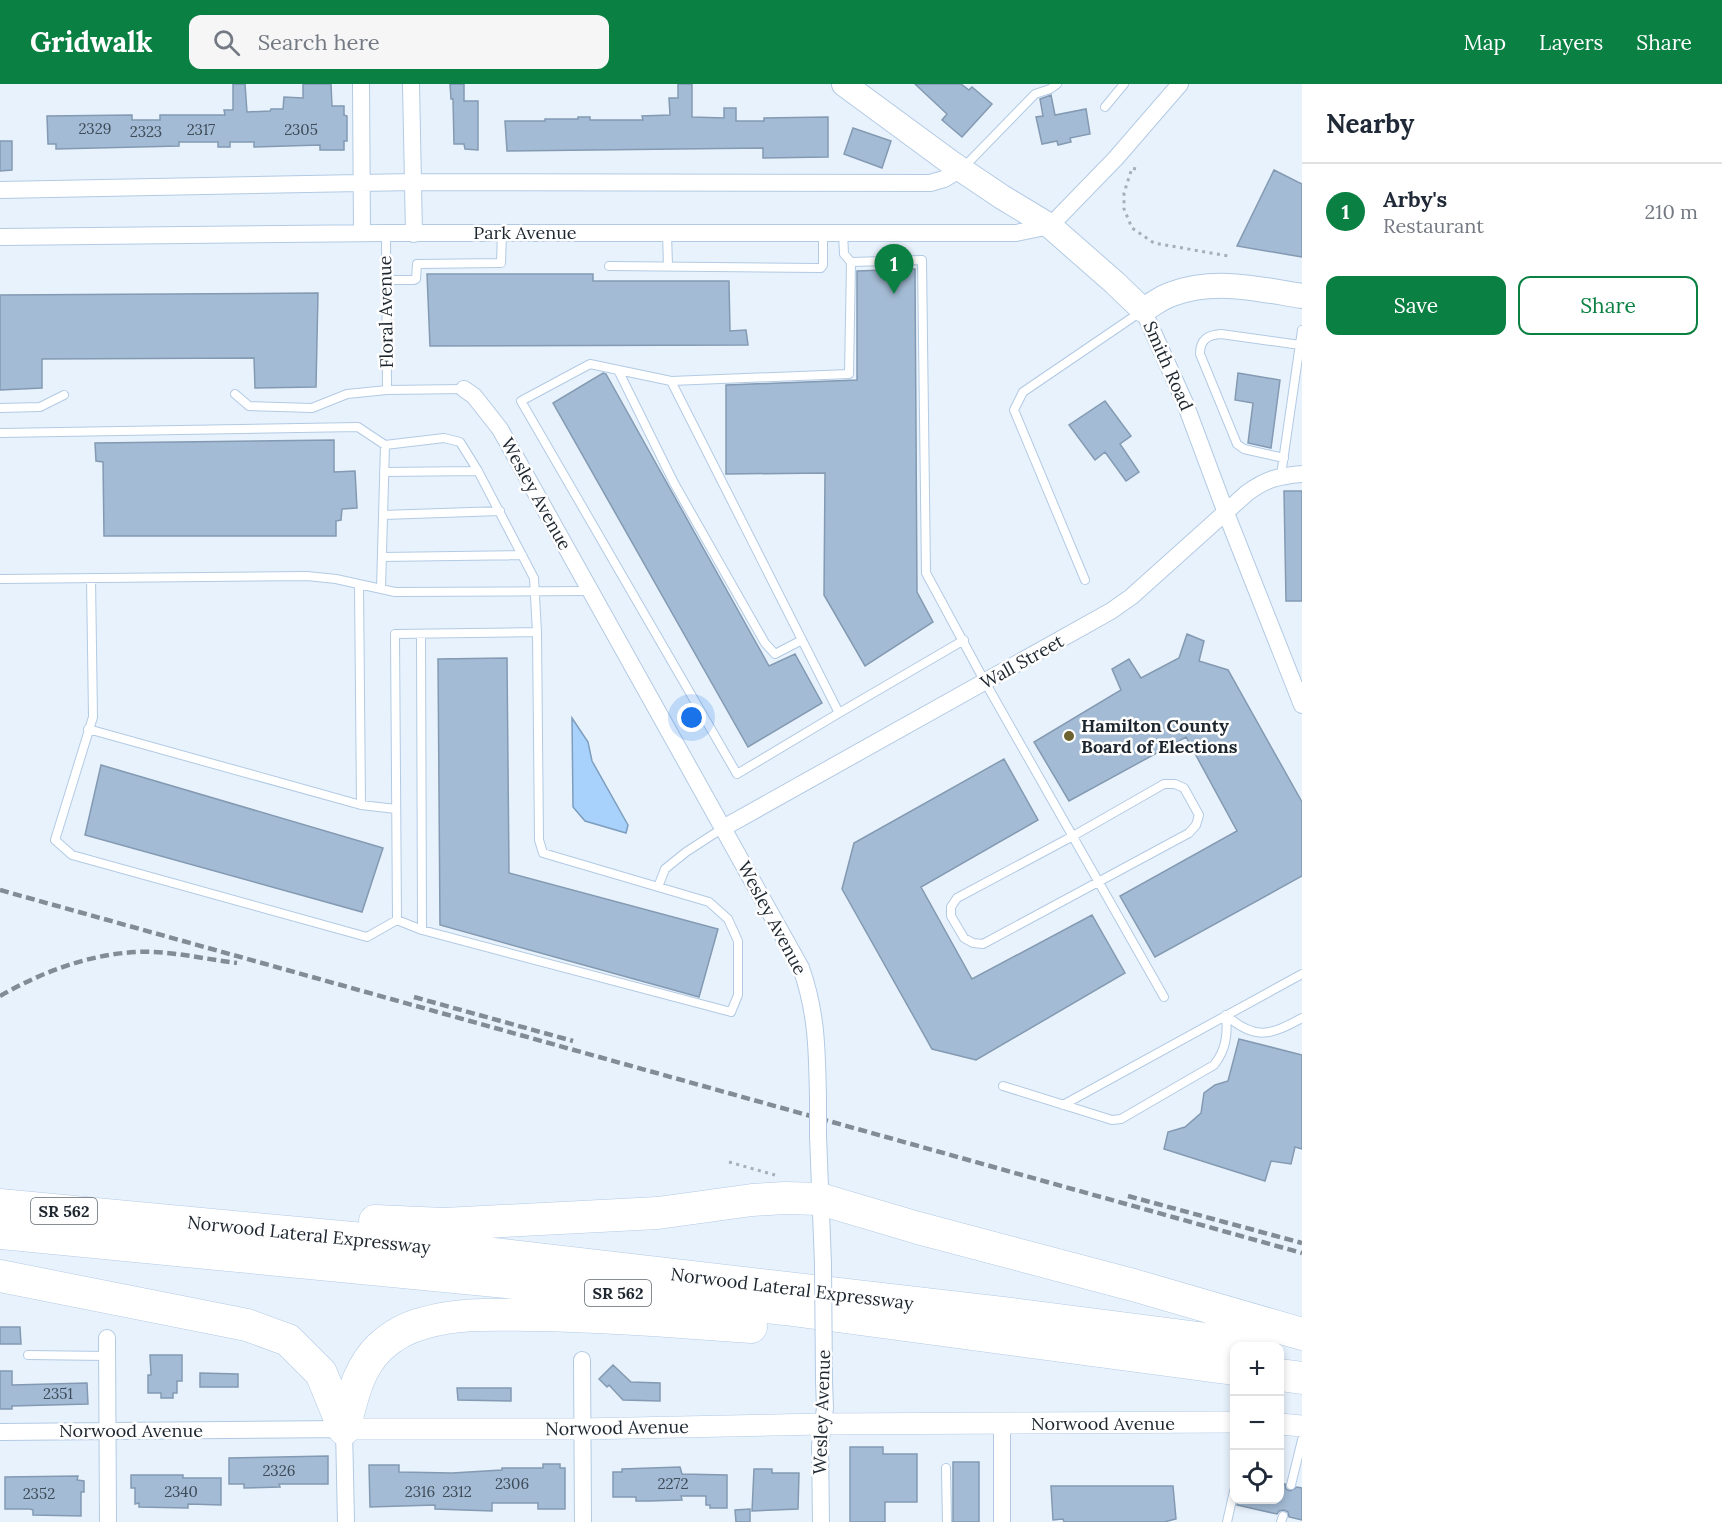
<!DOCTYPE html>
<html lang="en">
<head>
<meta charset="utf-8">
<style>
	body { margin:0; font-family:Lora,serif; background:#f6f6f7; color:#1f2937 }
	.controls { position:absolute; right:18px; bottom:18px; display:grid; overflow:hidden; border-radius:12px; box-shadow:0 3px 9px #0003 }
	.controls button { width:54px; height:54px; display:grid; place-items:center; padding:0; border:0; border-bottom:2px solid #e0e1e3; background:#fff; color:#1f2937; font:30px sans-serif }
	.you { position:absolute; left:692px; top:634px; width:21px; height:21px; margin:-15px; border:4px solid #fff; border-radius:50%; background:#1a73e8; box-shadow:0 0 0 9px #1a73e833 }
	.badge { display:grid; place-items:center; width:39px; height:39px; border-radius:50%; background:#0b8043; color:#fff; font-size:20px; font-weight:700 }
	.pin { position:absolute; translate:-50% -50px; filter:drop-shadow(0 2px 3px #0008) }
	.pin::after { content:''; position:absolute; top:32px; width:21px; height:18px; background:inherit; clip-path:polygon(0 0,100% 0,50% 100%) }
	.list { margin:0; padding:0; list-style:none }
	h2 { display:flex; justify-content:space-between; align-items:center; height:78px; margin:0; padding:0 24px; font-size:26px }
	h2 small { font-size:20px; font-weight:400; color:#747a83 }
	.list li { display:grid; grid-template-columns:39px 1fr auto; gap:18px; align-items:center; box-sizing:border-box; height:96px; padding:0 24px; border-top:2px solid #e0e1e3 }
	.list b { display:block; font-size:22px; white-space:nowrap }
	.list p { margin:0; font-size:20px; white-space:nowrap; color:#747a83 }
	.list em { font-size:20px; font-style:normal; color:#747a83 }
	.actions { display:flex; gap:12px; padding:18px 24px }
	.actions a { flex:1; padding:14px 0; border:2px solid #0b8043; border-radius:12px; text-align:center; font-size:21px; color:#0b8043 }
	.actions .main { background:#0b8043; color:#fff }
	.icon { flex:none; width:33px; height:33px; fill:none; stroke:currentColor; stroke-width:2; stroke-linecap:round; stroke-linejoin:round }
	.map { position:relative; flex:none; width:1302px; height:1438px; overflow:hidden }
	header { display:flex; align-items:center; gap:36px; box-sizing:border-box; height:84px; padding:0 30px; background:#0b8043; color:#fff }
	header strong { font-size:28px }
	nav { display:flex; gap:33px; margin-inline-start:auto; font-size:21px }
	.search { width:420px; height:54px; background:#f6f6f7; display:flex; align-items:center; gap:15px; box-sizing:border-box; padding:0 21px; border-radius:12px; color:#747a83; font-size:22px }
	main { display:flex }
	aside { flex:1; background:#fff }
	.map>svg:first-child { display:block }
	.water { fill:#a8d1fc; stroke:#7e9ebe; stroke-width:1.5 }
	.building { fill:#a3bbd4; stroke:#839ab2; stroke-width:1.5 }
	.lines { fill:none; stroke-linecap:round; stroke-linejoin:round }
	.service-casing { stroke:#b2cae4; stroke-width:10 }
	.minor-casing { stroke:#b2cae4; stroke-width:18 }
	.tertiary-casing { stroke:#b2cae4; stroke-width:22 }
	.secondary-casing { stroke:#b2cae4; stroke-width:26 }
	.motorway-casing { stroke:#b2cae4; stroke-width:33 }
	.path { stroke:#a5afb9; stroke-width:3; stroke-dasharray:3 4.5; stroke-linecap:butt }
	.service { stroke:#fff; stroke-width:8 }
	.minor { stroke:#fff; stroke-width:16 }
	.tertiary { stroke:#fff; stroke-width:21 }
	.secondary { stroke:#fff; stroke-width:24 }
	.motorway { stroke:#fff; stroke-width:32 }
	.rail { stroke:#828c95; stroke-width:4.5; stroke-dasharray:9 4.5; stroke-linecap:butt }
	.minor-bridge-casing { stroke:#b2cae4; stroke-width:18; stroke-linecap:butt }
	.minor-bridge { stroke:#fff; stroke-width:16 }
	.poi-dot { fill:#6c6330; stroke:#fefefe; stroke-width:2 }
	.labels { text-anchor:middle; stroke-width:5; stroke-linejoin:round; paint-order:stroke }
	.number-label { font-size:15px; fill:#3e4b58 }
	.shield { fill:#fefefe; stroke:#60676d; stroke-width:1.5 }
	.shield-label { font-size:16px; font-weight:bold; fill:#1d262f }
	.street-label { font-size:18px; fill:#1d262f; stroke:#fefefe }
	.poi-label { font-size:18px; font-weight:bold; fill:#1d262f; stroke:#fefefe; text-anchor:start }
</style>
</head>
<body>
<header>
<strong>Gridwalk</strong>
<div class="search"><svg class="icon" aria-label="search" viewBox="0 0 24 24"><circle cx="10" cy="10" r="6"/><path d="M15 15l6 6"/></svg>Search here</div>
<nav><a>Map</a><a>Layers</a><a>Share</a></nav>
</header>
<main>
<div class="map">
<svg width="1302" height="1438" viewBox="0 0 1302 1438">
	<rect width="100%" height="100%" fill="#e8f2fc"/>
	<path class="water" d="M572,634l16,24 4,19 36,64 -2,8 -41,-12 -12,-14z"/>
	<path class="building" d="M233,0h12l2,28 23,-1 1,-2h12l1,-12 19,1v-14h28l1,22h12v9l3,1v25h-3v9h-24v-5l-66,2v-5h-24v5h-12v-5h-39v4l-123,3v-5h-8l-1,-28 85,-1v5h28v-5h65l-1,-5h9z
		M450,0h14v17h14v49l-13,-1 -1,-5h-10l-1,-45h-2z
		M678,0h14v33l32,1v-10h12v13h28v-3l64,-1v40l-65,1v-10l-256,3 -2,-30h40v-2h33v-2h12v3h53l-1,-4 28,-1 -1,-17h9z
		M915,0h46l8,6 3,-3 20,17 -30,33 -20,-17 5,-6z
		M1051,11l4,20 31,-6 4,25 -20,4 1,4 -13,3 -1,-4 -15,3 -6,-27 7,-1 -3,-17z
		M853,44l38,13 -9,27 -38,-14z
		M0,57h12v29l-12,1z
		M1274,86l28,14v73l-65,-11z
		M915,185l2,323 16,30 -68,44 -41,-71 1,-122 -99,1v-89l131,-5v-109z
		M427,190h166v7h136l1,50 16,-1 2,15 -318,1z
		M318,209l-2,94 -61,1 -1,-30 -212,1v29l-42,2v-95z
		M603,289l3,1 163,292 26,-12 27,49 -74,44 -195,-344z
		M1238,289l42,7 -9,68 -23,-5 5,-40 -18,-3z
		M1105,317l26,35 -11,8 19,28 -13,9 -21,-29 -10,8 -26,-35z
		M334,356v32l21,-1 2,37 -15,1 -1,11 -5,1v15h-232l-1,-74 -7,-1 -1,-18z
		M1284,407h18v110h-16z
		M1187,550l17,7 -5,20 29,9 74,132v74l-147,81 -35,-61 117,-65 -51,-94 -117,64 -35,-59 87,-52 -9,-21 17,-10 12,19 38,-20z
		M507,574l2,215 209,56 -19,68 -259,-72 -2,-266z
		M1004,675l34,61 -117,67 51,92 120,-64 33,58 -149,87 -44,-11 -90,-160 12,-46z
		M101,681l282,83 -21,64 -277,-77z
		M1239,955l63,16v94l-7,-2 -4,17 -20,-3 -6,20 -101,-32 4,-17 17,-5 16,-14 3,-20 11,-8 13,-4z
		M0,1243h20l1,17h-21z
		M150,1271h32v26h-5v12h-4v5h-12v-5h-13v-18h3z
		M613,1281l18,17 29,1v18l-37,-1 -14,-15 -2,2 -8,-8z
		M0,1287h12v14l75,-2 1,21 -76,2v3h-12z
		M200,1289l38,1v13h-38z
		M457,1304h54v13l-53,-1z
		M850,1363h33v7h34v48h-32v20h-35z
		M328,1372v28h-49l1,3 -36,1v-4h-15v-26z
		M953,1378h26v60h-26z
		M543,1380h17v4h5v41h-27v-6h-46v8l-57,-2v-4l-65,2 -1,-42h30v7l53,1 50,-3v-2h41z
		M680,1383l2,7 45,1v33h-17v-3h-4v-9h-25l1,4 -33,1h-13v-4h-23v-25h9v-3z
		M754,1385h18v4h27l-1,36 -46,2z
		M131,1391h52v3h38v27l-33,-1v4l-49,-1v-4l-4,1v-16h-4z
		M78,1392l-1,4 7,1v11h-3v24l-48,-1v-5l-3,-1h-25v-32z
		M1280,1399l5,1 1,5 4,2 7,-4 5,1v32l-13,-3 -1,-5 -4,-2 -5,1 -2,3 -40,-9 2,-5h41z
		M1051,1402h122l3,33 -12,3h-100l-1,-3 -10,1z
		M750,1425v13h-14l-1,-12z"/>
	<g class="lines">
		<defs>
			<path id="service" d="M1105,23l19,-23
				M962,85l73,-75 15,-5 7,-5
				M386,149l1,157
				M667,149l1,33
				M843,149l1,21 7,8 71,-2 4,313 59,109 179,315
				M851,178l-2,112 -178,7 168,332 125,-73
				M609,182l212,2 2,-3v-33
				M386,196h28l2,-1 1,-15 84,-1 1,-30
				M618,286l56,113 91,160 10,11 27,-14
				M671,297l-81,-17 -69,37 216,373 102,-61
				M235,310l14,12 63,2 35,-14 40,-4 77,-1
				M0,324l40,-1 24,-12
				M0,349l358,-6 27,18 -4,144
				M1284,374l-40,-9 -7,-5 -37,-90c0,-15 8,-19 21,-20l79,11
				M384,388l94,-1
				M1281,391l21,-145
				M383,431l117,-4
				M382,473l140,-2
				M91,494l2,139 -38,123 17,15 295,82 30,-17 -2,-286 142,-2 -3,-54 -56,-107 -18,-29 -16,-4 -59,7
				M0,495l307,-3 29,3 59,13 195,-1
				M1085,496l-71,-170 9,-18 119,-81
				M359,500l2,221
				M421,550l1,296
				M88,645l273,76 35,4
				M1164,700h11l9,4 15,27 -3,10 -7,8 -206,111 -10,-1 -9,-5 -13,-22v-9l6,-9 116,-62z
				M658,803l7,-18 21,-17 37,-24
				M397,836l25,10 309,82 7,-17v-54l-10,-22 -19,-17 -166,-49 -4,-13 -2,-208
				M1003,1002l109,34 9,-1 93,-54c12,-15 14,-31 12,-50 29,26 45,20 76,3
				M1063,1021l239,-131
				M28,1271l79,1
				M946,1384l1,54
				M1291,1401l11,-45
				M1227,1438l7,-31
				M1281,1438l2,-6"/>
			<path id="minor" d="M361,0l1,149
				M411,0l3,150
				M0,106l413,-8 517,1 14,-4 17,-10
				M0,153l386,-4h630l34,-7 66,-68 64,-74
				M1143,226l42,93 41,110 76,192
				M464,305l10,7 26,33 301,539c16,45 16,83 17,130
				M723,744l388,-217 20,-14 116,-104c19,-14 31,-17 55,-19
				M818,1052l5,128
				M107,1254l1,184
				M582,1276l1,162
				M1002,1340v98
				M0,1348l344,-3 2,93
				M821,1438l-1,-76 5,-38 -1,-27"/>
			<path id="tertiary" d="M1280,1340l22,2
				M344,1345h238l240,-5 412,-2"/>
			<path id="secondary" d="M844,0l106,78 52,35 48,29 65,57 28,27c9,-5 19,-13 29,-16 43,-16 86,-5 130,2"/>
			<path id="motorway" d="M0,1121l374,35 637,74 250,32
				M375,1137l69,3 214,-11 94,-13 33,-2 35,1 98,29 215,57 169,49
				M0,1149l785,76 449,60
				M0,1192l247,49 41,15 33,33 23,56
				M1280,1291l22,3
				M344,1345c8,-29 13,-60 36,-82 12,-11 28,-20 44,-24 37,-11 75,-8 113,-8 72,1 143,7 214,12"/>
		</defs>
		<use href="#service" class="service-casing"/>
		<use href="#minor" class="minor-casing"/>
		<use href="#tertiary" class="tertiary-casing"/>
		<use href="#secondary" class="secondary-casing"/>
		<use href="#motorway" class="motorway-casing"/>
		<path class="path" d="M1136,85l-4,-1 -8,25v16l8,19 22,15 74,13
			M729,1078l46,13"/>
		<use href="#service" class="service"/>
		<use href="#minor" class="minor"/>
		<use href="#tertiary" class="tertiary"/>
		<use href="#secondary" class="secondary"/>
		<use href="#motorway" class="motorway"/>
		<path class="rail" d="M0,806l1302,363
			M0,912c42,-24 87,-41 135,-44 34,-2 68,7 102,11
			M414,913l159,44
			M1128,1112l174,47"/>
		<defs>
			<path id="minor-bridge" d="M818,1014v38
				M823,1180l1,117"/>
		</defs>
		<use href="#minor-bridge" class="minor-bridge-casing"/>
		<use href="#minor-bridge" class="minor-bridge"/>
	</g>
	<circle class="poi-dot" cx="1069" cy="652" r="6"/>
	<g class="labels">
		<g class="number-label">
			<text x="95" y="50">2329</text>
			<text x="201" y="51">2317</text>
			<text x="301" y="51">2305</text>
			<text x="146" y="53">2323</text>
			<text x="58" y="1315">2351</text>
			<text x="279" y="1392">2326</text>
			<text x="512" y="1405">2306</text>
			<text x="673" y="1405">2272</text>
			<text x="181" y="1413">2340</text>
			<text x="420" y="1413">2316</text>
			<text x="457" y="1413">2312</text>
			<text x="39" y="1415">2352</text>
		</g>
		<g class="shield">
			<rect x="31" y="1114" width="66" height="26" rx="4.5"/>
			<rect x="585" y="1196" width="66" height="26" rx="4.5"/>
		</g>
		<g class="shield-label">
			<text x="64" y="1133">SR 562</text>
			<text x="618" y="1215">SR 562</text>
		</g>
		<g class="street-label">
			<text x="525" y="155">Park Avenue</text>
			<text transform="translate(386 228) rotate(-91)" y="6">Floral Avenue</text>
			<text transform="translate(1168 282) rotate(66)" y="6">Smith Road</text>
			<text transform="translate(536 410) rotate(61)" y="6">Wesley Avenue</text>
			<text transform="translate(1022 578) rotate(-29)" y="6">Wall Street</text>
			<text transform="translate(772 834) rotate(62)" y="6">Wesley Avenue</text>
			<text transform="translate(309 1151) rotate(6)" y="6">Norwood Lateral Expressway</text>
			<text transform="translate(792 1205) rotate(7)" y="6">Norwood Lateral Expressway</text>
			<text transform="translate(822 1328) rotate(-88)" y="6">Wesley Avenue</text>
			<text x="1103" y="1346">Norwood Avenue</text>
			<text transform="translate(617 1344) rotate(-1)" y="6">Norwood Avenue</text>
			<text x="131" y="1353">Norwood Avenue</text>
		</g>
		<g class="poi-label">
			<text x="1081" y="648">Hamilton County<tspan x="1081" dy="21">Board of Elections</tspan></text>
		</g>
	</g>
</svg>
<div class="controls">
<button>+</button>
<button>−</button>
<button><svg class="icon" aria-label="locate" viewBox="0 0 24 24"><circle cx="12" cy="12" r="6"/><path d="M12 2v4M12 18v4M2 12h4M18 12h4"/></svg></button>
</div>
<div class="you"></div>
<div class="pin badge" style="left:894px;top:210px">1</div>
</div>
<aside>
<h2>Nearby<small></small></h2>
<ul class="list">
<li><span class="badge">1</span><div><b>Arby's</b><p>Restaurant</p></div><em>210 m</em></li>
</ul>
<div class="actions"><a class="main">Save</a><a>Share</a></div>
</aside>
</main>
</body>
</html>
